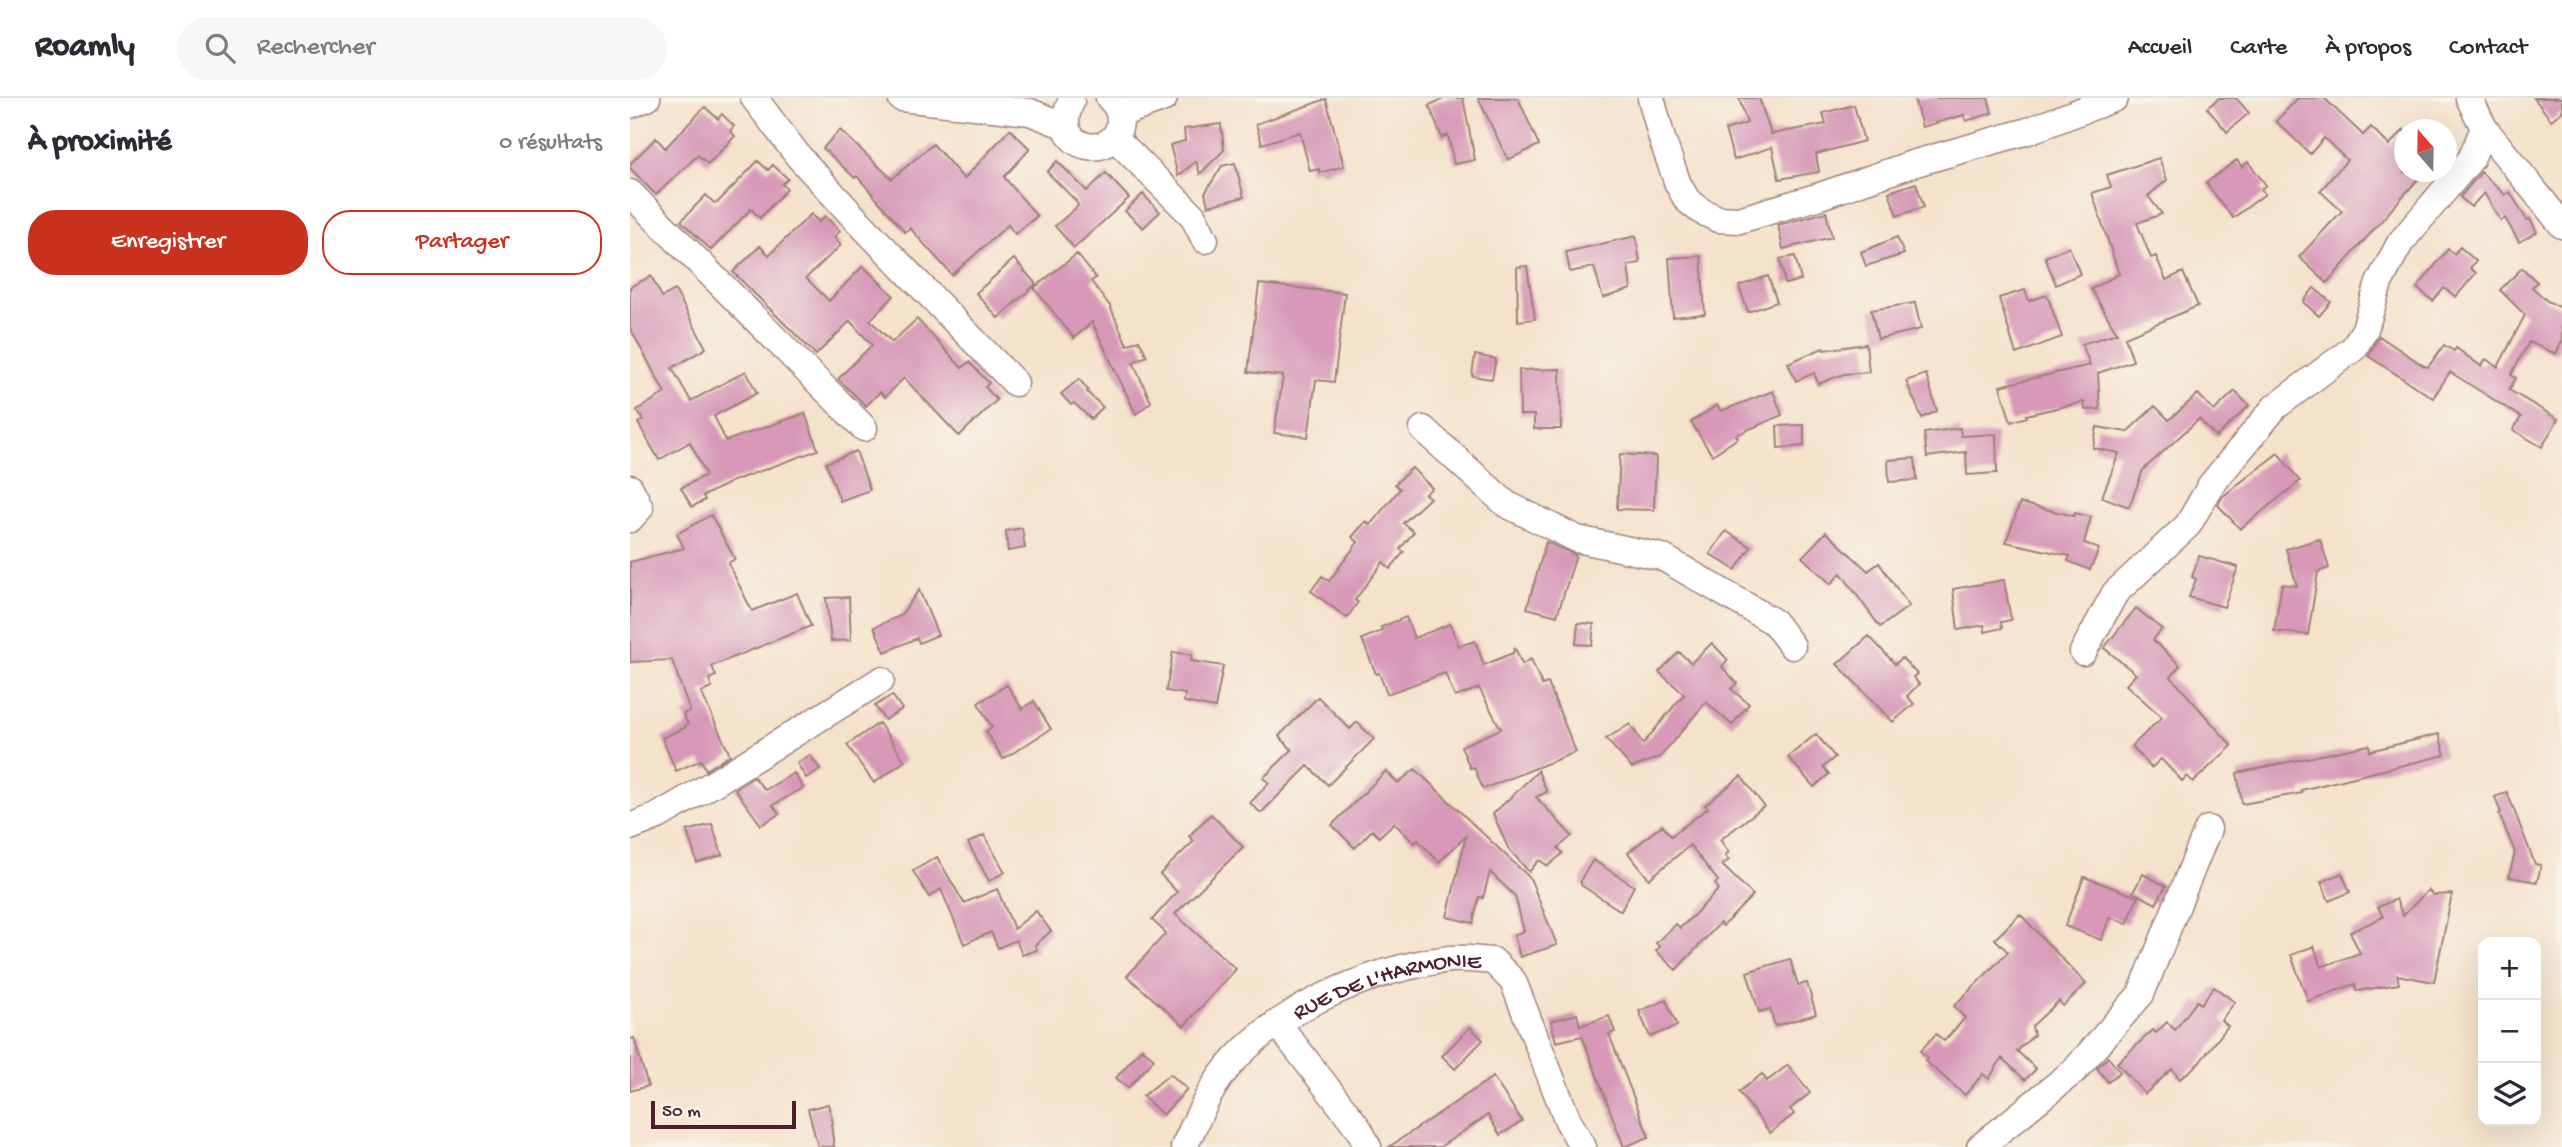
<!DOCTYPE html>
<html lang="fr">
<head>
<meta charset="utf-8">
<style>
	body { margin:0; font-family:"Gochi Hand",sans-serif; background:#f7f7f7; color:#2b2b33 }
	.controls { position:absolute; right:21px; bottom:21px; display:grid; overflow:hidden; border-radius:14px; box-shadow:0 7px 28px #0002 }
	.controls button { width:63px; height:63px; display:grid; place-items:center; padding:0; border:0; border-bottom:2px solid #e1e1e2; background:#fff; color:#2b2b33; font:35px sans-serif }
	.compass { position:absolute; left:1764px; top:21px; width:63px; height:63px; border-radius:50%; background:#fff; box-shadow:0 7px 28px #0002; rotate:340deg }
	.scale { position:absolute; left:21px; bottom:18px; width:145px; box-sizing:border-box; padding-left:7px; border:4px solid #4a1f2b; border-top:0; font-size:19px; line-height:24px; white-space:nowrap; color:#4a1f2b; -webkit-text-stroke:5px #f7f3e8; paint-order:stroke }
	.list { margin:0; padding:0; list-style:none }
	h2 { display:flex; justify-content:space-between; align-items:center; height:91px; margin:0; padding:0 28px; font-size:30px }
	h2 small { font-size:23px; font-weight:400; color:#7c7c81 }
	.actions { display:flex; gap:14px; padding:21px 28px }
	.actions a { flex:1; padding:16px 0; border:2px solid #c8321e; border-radius:28px; text-align:center; font-size:24px; color:#c8321e }
	.actions .main { background:#c8321e; color:#fff }
	.icon { flex:none; width:38px; height:38px; fill:none; stroke:currentColor; stroke-width:2; stroke-linecap:round; stroke-linejoin:round }
	.map { position:relative; flex:none; width:1932px; height:1049px; overflow:hidden }
	header { display:flex; align-items:center; gap:42px; box-sizing:border-box; height:98px; padding:0 35px; background:#fff; border-bottom:2px solid #e1e1e2 }
	header strong { font-size:33px }
	nav { display:flex; gap:38px; margin-inline-start:auto; font-size:24px }
	.search { width:490px; height:63px; background:#f7f7f7; display:flex; align-items:center; gap:18px; box-sizing:border-box; padding:0 24px; border-radius:38px; color:#7c7c81; font-size:26px }
	main { display:flex }
	aside { flex:1; background:#fff }
	.map>svg:first-child { display:block }
	.building { fill:#d799b7 }
	.lines { fill:none; stroke-linecap:round; stroke-linejoin:round }
	.minor-casing { stroke:#a0807b; stroke-width:29 }
	.minor { stroke:#fff; stroke-width:26 }
	.labels { text-anchor:middle; stroke-width:5; stroke-linejoin:round; paint-order:stroke }
	.street-label { font-size:23px; fill:#4a1f2b; stroke:#f7f3e8 }
</style>
</head>
<body>
<header>
<strong>Roamly</strong>
<div class="search"><svg class="icon" aria-label="search" viewBox="0 0 24 24"><circle cx="10" cy="10" r="6"/><path d="M15 15l6 6"/></svg>Rechercher</div>
<nav><a>Accueil</a><a>Carte</a><a>À propos</a><a>Contact</a></nav>
</header>
<main>
<aside>
<h2>À proximité<small>0 résultats</small></h2>
<ul class="list">
</ul>
<div class="actions"><a class="main">Enregistrer</a><a>Partager</a></div>
</aside>
<div class="map">
<svg width="1932" height="1049" viewBox="0 0 1932 1049">
	<rect width="100%" height="100%" fill="#f7f3e8"/>
	<filter id="ink" filterUnits="userSpaceOnUse"><feTurbulence type="fractalNoise" baseFrequency=".0143" numOctaves="2"/><feDisplacementMap in="SourceGraphic" scale="14" xChannelSelector="R" yChannelSelector="G"/><feConvolveMatrix kernelMatrix="1 2 1 2 8 2 1 2 1" color-interpolation-filters="sRGB"/></filter>
	<filter id="wash" filterUnits="userSpaceOnUse"><feTurbulence type="fractalNoise" baseFrequency=".00686" numOctaves="4" result="noise"/><feDisplacementMap in="SourceGraphic" scale="28" xChannelSelector="R" yChannelSelector="G"/><feGaussianBlur stdDeviation="1.57" result="paint"/><feColorMatrix in="noise" values="0 0 0 0 0 0 0 0 0 0 0 0 0 0 0 0 0 1.4 0 .05"/><feComposite in="paint" operator="in"/></filter>
	<g filter="url(#wash)">
		<rect width="100%" height="100%" fill="#f5e2cb"/>
		<g id="blocks">
			<path class="building" d="M816,0h17l12,62 -21,4 -6,-29 -6,3 -13,-33z
				M848,0h40l21,47 -31,15z
				M1109,0h20l12,36 55,-10 -3,-11 31,-8 10,36 -48,13 3,18 -40,7 -7,-32 -38,13 -9,-30 22,-7z
				M1284,0h74l4,15 -26,8 -2,-6 -42,12z
				M1589,0h17l13,15 -22,19 -20,-24z
				M1668,0h26l39,37 8,-8 18,18 15,-15v42h7l7,7 -91,104 -28,-26 43,-46 -22,-20 27,-31 -23,-22 -14,16 -34,-33z
				M1904,0h28v14l-11,8z
				M696,1l18,67 -24,7 -1,-4 -9,2 -10,-39 -38,12 -6,-20z
				M75,9l13,12 4,-5 12,12 -4,5 5,5 -27,28 -10,-9 -42,40 -26,-27v-4l26,-26 9,10z
				M591,26l3,26 -24,24 -4,-13 -18,15 -8,-31 15,-4 -1,-12z
				M380,31l20,20 -26,28 33,39 -22,18 -7,-9 -56,50 -42,-47 -5,4 -48,-56 -2,2 -32,-30 17,-18 52,49 41,-35 31,35z
				M1529,60l8,22 -19,16 14,18 -25,9 14,35 5,-2 10,24 17,-8 15,34 -73,31 8,24 -35,12 2,36 -15,1 -1,-8 -58,13 1,2 -16,5 -11,-36 90,-21 -8,-21 35,-11 -26,-44 28,-15 -27,-81 19,-6 -4,-12z
				M1607,62l5,7 6,-5 18,23 -5,4 4,5 -32,24 -27,-35z
				M128,63l10,9 5,-5 15,14 -6,5 5,5 -27,29 -9,-9 -40,41 -30,-29 25,-26 8,8 4,-1z
				M427,63l30,30 19,-18 23,25 -55,50 -19,-22 23,-20 -2,-5 -29,-29z
				M605,65l9,34 -36,9 -3,-13 17,-27z
				M1851,74l24,23 5,-3 17,28 3,-1 7,13 -18,10 -14,-24 -4,3 -17,-28 -13,14 -11,-10z
				M1286,85l8,24 -27,9 -8,-24z
				M513,96l17,18 -17,16 -18,-17z
				M1196,114l6,25 -49,12 -5,-24z
				M181,116l8,8 6,-6 15,15 -6,6 7,8 -35,33 23,23 34,-35 31,30 -24,24 22,22 25,-23 45,49 7,-6 20,21 -4,4 12,13 -38,36 -55,-58 -19,19 -5,-5 -14,14 -28,-27 34,-34 -22,-24 -34,34 -83,-83 27,-26 9,9z
				M1006,138l4,27 -12,2 3,24 -28,9 -9,-31 -24,5 -4,-20z
				M1267,139l7,17 -38,12 -5,-14z
				M1439,149l11,27 -24,11 -11,-28z
				M1830,149l16,14 -6,7 6,5 -20,24 -12,-9 -11,13 -16,-13 31,-39 6,5z
				M447,156l19,24 -5,3 19,25 17,39 12,-5 8,16 -14,6 18,40 -15,12 -44,-92 -18,16 -40,-50z
				M1071,158l4,58 -32,3 -4,-59z
				M1165,158l6,24 -16,4 -5,-25z
				M384,161l22,25 -38,34 -22,-25z
				M897,168l8,53 -17,2 -1,-54z
				M1892,170l15,14 -5,5 15,14 15,7v34l-6,12 -27,-12 -18,33 5,3 -7,12 49,29 -16,28 -29,-17 8,-13 -71,-45 -17,26 -65,-42 11,-20 45,30 4,1 16,-22 10,6 2,-3 25,18 5,-7 12,8 27,-52 -25,-25z
				M21,178l11,21 13,-7 31,58 -34,20 19,33 55,-30 11,22 -43,23 12,25 79,-28 13,37 -85,31 -30,15 2,4 -13,7 -11,-19 25,-13 -16,-33 -31,18 -21,-37 5,-3 -6,-10 28,-17 -35,-65v-41z
				M1138,178l9,26 -29,10 -9,-26z
				M629,186l86,9 -11,89 -18,-2 -8,57 -34,-4 9,-57 -35,-4z
				M1684,190l17,14 -12,14 -16,-14z
				M1395,192l4,11 18,-6 15,42 -46,17 -17,-56z
				M1285,205l6,26 -43,10 -7,-29z
				M1236,246l3,28 -25,2 -26,10 -4,-11 -18,8 -8,-18 35,-15 1,2z
				M845,257l21,4 -4,20 -20,-3z
				M930,271l1,60h-27v-14h-14l-1,-45z
				M1296,276l11,37 -15,7 -16,-37z
				M449,281l9,11 -1,2 16,15 -12,12 -17,-16 -3,2 -10,-11z
				M1143,293l9,24 -46,20 2,3 -26,17 -21,-33 26,-17 4,6z
				M1605,293l14,15 -33,31 -17,-18 -56,51 -14,37 -27,-10 17,-44 -26,-5 4,-21 30,5 28,-26 14,14 29,-26 16,17z
				M1174,327v21l-26,2 -1,-22z
				M1330,330l1,8 35,-2 1,39 -30,2 -1,-23 -39,5 -3,-24z
				M226,353l14,39 -30,11 -14,-38z
				M1648,355l22,28 -60,48 -22,-24 4,-8z
				M990,356l36,2 -2,54 -37,-1z
				M1285,360l2,22 -28,2 -1,-22z
				M782,370l20,20 -7,6 5,4 -27,25 11,9 -14,17 4,3 -14,17 -7,-7 -28,38 3,2 -11,16 -36,-27 11,-15 7,5 29,-39 -6,-5 14,-16 4,4 30,-36 -5,-5z
				M1390,405l54,13 1,-3 16,4 -7,26 15,6 -9,21 -22,-9 2,-5 -64,-14z
				M81,417l24,44 -7,4 24,48 45,-18 14,33 -99,40 4,10 -7,3 3,9 -11,4 29,63 -24,15 -5,-10 -25,11 -14,-33 24,-11 -1,-2 3,-1 -5,-10 7,-3 -18,-51 -42,2v-100l54,-14 -7,-14z
				M392,430l3,20 -17,3 -2,-20z
				M1096,433l25,16 -16,23 -25,-16z
				M1196,434l42,39 11,-8 30,43 -29,21 -39,-54 -10,11 -29,-27z
				M1690,441l9,29 -11,4 -10,63 -34,-4 8,-47 15,2 -11,-37z
				M916,444l30,13 -19,61 -30,-8z
				M1569,458l39,11 -14,40 -35,-10 7,-18 -4,-2z
				M1374,482l7,40 -10,2 1,6 -17,4 -1,-7 -26,5 -5,-41z
				M289,492l19,45 -19,8 -2,-5 -32,14 -11,-25 26,-11z
				M219,499l2,43 -20,1 -5,-43z
				M1506,510l26,21 -9,11 27,25 -9,12 61,69 -39,36 -6,-6 -5,5 -21,-22 -10,9 -19,-22 30,-29 -36,-32 10,-11 -32,-26z
				M776,519l8,21 36,-14 9,22 16,-5 9,24 29,-12 2,-5 7,16 9,-5 11,26 6,-2 28,69 -93,37 -9,-22 -4,1 -9,-22 40,-17 -22,-41 -24,9 -10,-24 -58,21 -8,-21 -3,1 -14,-35 20,-8 -1,-4z
				M948,525l16,1 -2,21 -16,-1z
				M1239,538l26,28 7,-6 15,16 -4,3 6,7 -12,12 7,8 -21,18 -56,-58z
				M1082,545l16,17 -6,7 15,16 -6,6 18,15 -17,21 -26,-23 -46,55 -28,11 -26,-29 24,-15 13,20 41,-50 -25,-22 20,-20 12,11z
				M543,554l19,3 -1,6 32,5 -8,42 -31,-6 1,-8 -19,-3z
				M377,587l15,24 12,-8 17,28 -48,30 -17,-28 6,-4 -14,-24z
				M262,597l10,14 -17,11 -10,-14z
				M688,599l32,32 7,-7 17,17 -46,46 -20,-19 -47,47 -11,-10 19,-20 -6,-5 29,-28 -13,-14z
				M249,625l26,38 -31,22 -27,-38z
				M1186,636l19,23 -12,10 6,7 -15,13 -26,-30z
				M1809,636l6,21 -144,35 1,3 -60,11 -5,-31 132,-28 1,6z
				M180,657l10,14 -14,9 -9,-15z
				M785,671l115,109 27,67 -37,12 -6,-22 10,-4 -9,-35 -25,-24 -7,26 -4,-1 -6,26 -26,-6 19,-81 -27,26 -21,-22 -4,3 -20,-20 -15,14 -7,-7 -17,18 -23,-23 54,-54 12,12z
				M908,673l9,21 -11,5 36,39 -14,12 5,5 -15,13 -9,-6 -10,12 -21,-24 -15,-34z
				M164,675l9,15 -30,17 6,9 -18,11 -26,-36 19,-12 11,13z
				M1111,678l23,30 -44,34 9,12 -4,3 4,5 -7,5 31,30 -30,31 -3,-3 -44,47 -20,-19 4,-4 -4,-4 20,-19 4,4 15,-14 24,-25 -4,-5 3,-3 -28,-36 -41,34 -21,-26 34,-28 9,11 37,-28 -3,-3z
				M1877,694l28,72 6,1 -4,17 -28,-5 6,-25 -16,-38 2,-1 -6,-16z
				M581,716l32,33 -68,67 61,55 -52,57 -57,-50 39,-43 -14,-13 25,-28 -17,-18 34,-33 -5,-5z
				M82,726l10,31 -25,8 -10,-32z
				M354,737l21,37 -16,9 -21,-38z
				M307,759l27,46 33,-14 17,40 22,-18 15,20 -16,14 2,5 -15,5 -6,-15 -18,8 -7,-16 -27,12 -23,-55 -12,8 -16,-26z
				M963,762l41,26 -13,25 -40,-26v-6z
				M1712,775l8,19 -21,9 -8,-19z
				M1513,776l23,12 -10,18 -23,-12z
				M1454,779l54,20 -11,27 -17,-7 -9,23 -36,-14z
				M1798,792l5,5 19,-1 -18,88 -37,-7 2,9 -42,7 -2,-7 -47,17 -17,-46 23,-9 7,21 39,-14 -10,-21 33,-15 -5,-10 18,-8 7,17z
				M1390,816l66,70 -23,22 -4,-5 -27,25 2,9 -17,16 19,18 -11,11 -23,-22 -13,21 -6,-5 -18,21 -40,-34 3,-3 -8,-7 16,-17 8,7 21,-23 -11,-12 54,-54 -13,-13z
				M1160,861l8,26 9,-2 9,31 -41,12 -5,-17 -11,3 -12,-40z
				M1584,889l21,15 -14,18 7,6 -29,37 -19,16 -8,-10 -27,25 -28,-31 36,-33 3,3 11,-11 8,8 22,-29 4,3z
				M1036,902l11,26 -27,11 -11,-26z
				M947,916l3,12 29,-10 6,16 -6,2 40,103 -25,10 -42,-111 -26,6 -5,-21z
				M840,929l13,13 -28,29 -13,-13z
				M4,940l14,48 -18,5v-52z
				M512,950l12,11 -26,29 -12,-10z
				M1478,959l12,15 -12,10 -11,-14z
				M1158,967l22,28 -20,16 4,5 -24,19 -31,-41 23,-18 5,7z
				M540,976l17,15 -24,26 -20,-19z
				M863,979l29,44 -22,14 -12,-20 -48,32h-51z
				M198,1006l5,19 -2,1 3,23h-16l-10,-38z"/>
		</g>
	</g>
	<g filter="url(#ink)">
		<use href="#blocks" fill-opacity="0" stroke="#a0807b" stroke-width="2"/>
		<g class="lines">
			<defs>
				<g id="minor">
					<path d="M124,0l45,59 53,58 163,168"/>
					<path d="M271,0l129,14 35,14"/>
					<path d="M1021,0l11,41 16,45 9,16 14,11 17,8 21,1 81,-24 92,-32 116,-33 87,-33"/>
					<path d="M1839,0l15,30 78,97"/>
					<path d="M441,4c-24,50 47,60 49,19 0,-9 -4,-17 -11,-23"/>
					<path d="M0,7l17,-7"/>
					<path d="M490,16l44,-16"/>
					<path d="M484,39l79,79 12,24"/>
					<path d="M0,95l234,235"/>
					<path d="M793,331l83,75 71,35 85,18 112,65 18,24"/>
					<path d="M0,390l10,20 -10,11"/>
					<path d="M1453,554l32,-59 73,-68 23,-40 64,-78 79,-59 11,-19 14,-46 21,-40 71,-84 13,-31"/>
					<path d="M0,729l28,-11 53,-31 170,-105"/>
					<path d="M647,925l82,106 9,18"/>
					<path id="s1" d="M554,1049c10,-21 19,-43 31,-62 45,-71 155,-117 235,-126 14,-1 29,1 43,2l20,20 55,140 15,26"/>
					<path d="M1350,1049l95,-77 66,-76 67,-165"/>
				</g>
			</defs>
			<use href="#minor" class="minor-casing"/>
			<use href="#minor" class="minor"/>
		</g>
	</g>
	<g class="labels">
		<g class="street-label">
			<text dy="8" stroke="none"><textPath href="#s1" startOffset="276">RUE DE L'HARMONIE</textPath></text>
		</g>
	</g>
</svg>
<div class="controls">
<button>+</button>
<button>−</button>
<button><svg class="icon" aria-label="layers" viewBox="0 0 24 24"><path d="M12 4l9 5-9 5-9-5zM3 14l9 5 9-5"/></svg></button>
</div>
<svg class="compass" viewBox="-18 -18 36 36"><path d="M0-13l5 13h-10z" fill="#e53935"/><path d="M0 13l5-13h-10z" fill="#7c7c81"/></svg>
<div class="scale">50 m</div>
</div>
</main>
</body>
</html>
